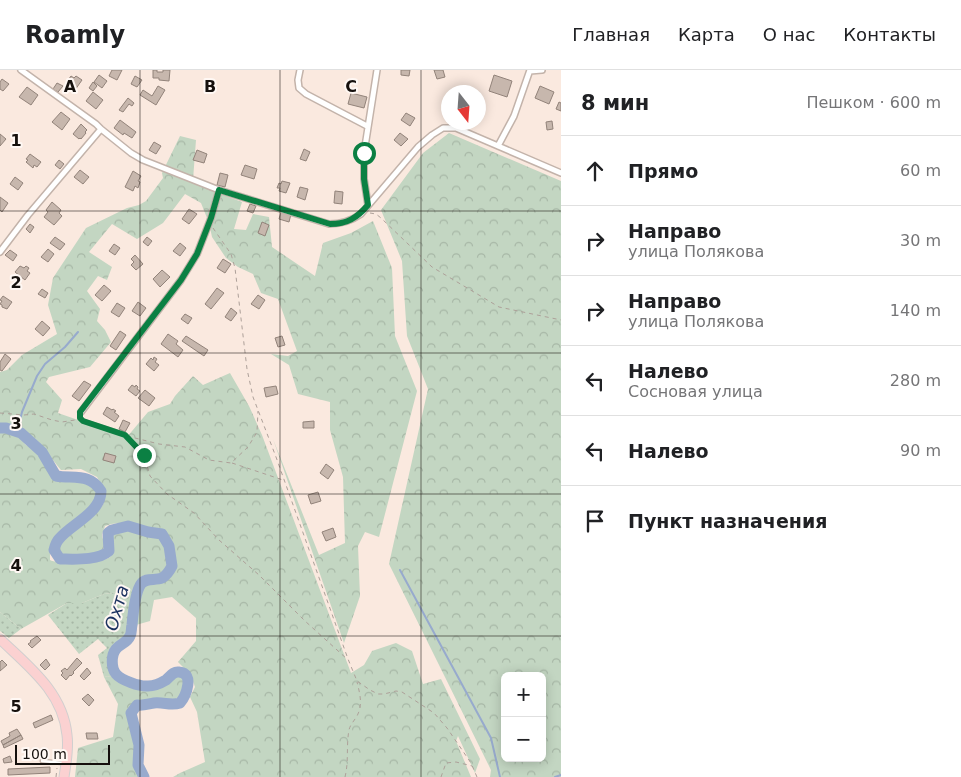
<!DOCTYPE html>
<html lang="ru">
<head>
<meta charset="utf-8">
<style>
	body { margin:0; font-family:"DejaVu Sans",sans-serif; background:#f6f6f6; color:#202124 }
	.controls { position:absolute; right:15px; bottom:15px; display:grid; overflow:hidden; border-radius:8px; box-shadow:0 2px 12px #0003 }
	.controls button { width:45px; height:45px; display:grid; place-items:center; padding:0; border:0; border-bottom:1px solid #e0e0e0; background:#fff; color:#202124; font:25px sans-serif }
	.compass { position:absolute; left:441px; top:15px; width:45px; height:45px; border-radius:50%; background:#fff; box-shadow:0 2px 12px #0003; rotate:163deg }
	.scale { position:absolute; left:15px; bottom:12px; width:95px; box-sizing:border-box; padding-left:5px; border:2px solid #15100d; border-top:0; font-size:14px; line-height:18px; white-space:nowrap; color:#15100d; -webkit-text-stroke:4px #fff8f4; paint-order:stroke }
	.stop { position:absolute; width:15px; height:15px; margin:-11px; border:4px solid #0b8043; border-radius:50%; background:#fff }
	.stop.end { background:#0b8043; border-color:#fff; box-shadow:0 1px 5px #0008 }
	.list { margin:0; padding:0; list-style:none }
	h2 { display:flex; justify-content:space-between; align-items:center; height:65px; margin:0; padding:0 20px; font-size:21px }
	h2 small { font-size:16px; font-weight:400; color:#757577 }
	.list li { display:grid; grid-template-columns:32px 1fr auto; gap:15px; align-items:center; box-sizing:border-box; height:70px; padding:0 20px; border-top:1px solid #e0e0e0 }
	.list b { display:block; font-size:19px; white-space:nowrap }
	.list p { margin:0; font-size:16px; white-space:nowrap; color:#757577 }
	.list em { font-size:16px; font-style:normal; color:#757577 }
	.icon { flex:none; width:28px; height:28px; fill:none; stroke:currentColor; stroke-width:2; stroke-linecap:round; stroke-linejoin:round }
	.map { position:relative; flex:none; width:561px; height:707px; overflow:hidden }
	header { display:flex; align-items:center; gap:30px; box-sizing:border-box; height:70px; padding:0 25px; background:#fff; border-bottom:1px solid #e0e0e0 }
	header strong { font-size:24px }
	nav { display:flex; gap:28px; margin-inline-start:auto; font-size:18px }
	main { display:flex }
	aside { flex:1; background:#fff }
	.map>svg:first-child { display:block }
	.green { fill:url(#green-dots) }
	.forest { fill:url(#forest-crowns); fill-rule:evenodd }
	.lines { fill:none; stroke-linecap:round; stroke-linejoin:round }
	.stream { stroke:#97aacd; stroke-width:2 }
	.river { stroke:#97aacd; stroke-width:11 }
	.building { fill:#c7b7ad; stroke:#92837a }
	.lane-casing { stroke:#c3b3aa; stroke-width:5 }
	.street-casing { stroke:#c3b3aa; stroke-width:8 }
	.primary-casing { stroke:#d0cfcf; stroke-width:11 }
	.path { stroke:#ada099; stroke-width:1; stroke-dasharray:4 4; stroke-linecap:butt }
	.lane { stroke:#fff; stroke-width:2.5 }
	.street { stroke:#fff; stroke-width:5 }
	.primary { stroke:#fbd1d1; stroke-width:9 }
	.route { stroke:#0b8043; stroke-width:6 }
	.grid { fill:none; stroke:#15100d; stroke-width:1; stroke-opacity:0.55 }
	.labels { text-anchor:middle; stroke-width:4; stroke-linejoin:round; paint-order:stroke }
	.water-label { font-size:18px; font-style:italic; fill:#1b315f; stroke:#fff8f4 }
	.grid-label { font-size:16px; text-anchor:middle; font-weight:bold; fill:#15100d; stroke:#fff8f4; stroke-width:4; stroke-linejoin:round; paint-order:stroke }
</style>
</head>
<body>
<header>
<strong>Roamly</strong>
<nav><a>Главная</a><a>Карта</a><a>О нас</a><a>Контакты</a></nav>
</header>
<main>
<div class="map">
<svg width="561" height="707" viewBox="0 0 561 707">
	<defs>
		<pattern id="green-dots" width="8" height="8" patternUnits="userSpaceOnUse" patternTransform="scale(1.25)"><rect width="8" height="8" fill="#c3d6c2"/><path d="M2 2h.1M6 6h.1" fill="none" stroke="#a7b7a6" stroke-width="1.8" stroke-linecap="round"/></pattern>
		<pattern id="forest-crowns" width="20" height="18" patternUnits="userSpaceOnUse" patternTransform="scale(1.25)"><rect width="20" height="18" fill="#c3d6c2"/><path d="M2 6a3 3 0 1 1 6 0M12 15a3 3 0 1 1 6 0" fill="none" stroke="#a7b7a6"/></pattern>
	</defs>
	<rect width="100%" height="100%" fill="#fae9df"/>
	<path class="green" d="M135,519l-6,30v14l-4,6 -10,7 -7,17 3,13 -7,1 -6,-22 9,-7 -9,-9 -19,15 -31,-39 19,-12h15l22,-9 26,-3z
		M0,542l21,17 -12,9 -9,-7z"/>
	<path class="forest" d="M449,63l112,48v596h-71l1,-7 -102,-206 39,-175 -21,-53 -5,-75 -21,-51 42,-57zM505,606h37v82h-37z
		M180,66l16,4 -3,40 22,12 27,10 -8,27 12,1 7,-16 16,3 3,30 43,29 8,-33 28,-10 22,-12 19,47 3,68 22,55 -38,146 -14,-5 -7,14 2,50 -16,47 -71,-204 46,116 26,-12 -2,-66 -13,-47v-28l-32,-8 -9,-29 -18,-11 17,2 9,-5 -19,-52 -17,-6 -8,-19 -15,-7 -12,-9 -14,-21 -3,-14 -8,-20 -16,-9 -22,29 -26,16 -25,-15 -23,28 23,15 -5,13 -9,-4 -11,15 13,18 -3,12 8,9 6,12 -21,25 -41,10 -3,5 16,18 -4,13 69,24 21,-25 22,-8 5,-8 18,-20 10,9 27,-12 19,33 13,29 89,238 13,-8 8,-14 24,-8 16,8 11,33 18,-5 39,80 -5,14 -17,-37 -2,5 15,36h-298l7,-4 25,-11 -8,-50 -7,-15 5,-10 -4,-12 -13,-13 18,-21v-23l-24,-21 -18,3 -4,21 -14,4 4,-29 3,-11 7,-2 17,-3 8,-12 -3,-24 -9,-14 -14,-1 -21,-7 -17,2 -6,2c-1,3 -2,6 -3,8 0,5 3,8 2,13 -2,9 -34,7 -43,8l-1,-2 -1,-7 4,-7 40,-34 3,-13 -9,-15 -16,-8 -20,1c-16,-20 -34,-45 -61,-46v-52l7,-2 15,-15 35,-21 -9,-29 5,-27 33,-50 41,-20 12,-3 7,-4 17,-23 -1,-5z
		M0,361h5l15,7 6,7 8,4 20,30c11,3 28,-1 37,6 3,2 5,7 8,10l-1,5 -10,10 -34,28 -4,10v12c8,5 55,4 61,-4 3,-5 1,-14 1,-19l3,-3 6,-3h11l14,5 8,-1 6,3 8,11 1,17 -2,4 -5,4 -4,1h-13l-4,2 -6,12 -5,2 -26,3 -22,9h-15l-46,26 -21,-17z
		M179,605l4,2 3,4 -2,7 -3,8 -7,4h-35l-7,5 -3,8 7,31 -1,21 5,12h-65l3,-29 35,-11 5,-33 -14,-27 7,-1 27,14 14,1 17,-9z"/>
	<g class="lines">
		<path class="stream" d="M17,362l5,-20 15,-36 8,-12 20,-17 13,-15
			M400,500l91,168 9,39
			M555,707l6,-2"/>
		<path class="river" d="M0,358h6l15,5 21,19 14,24c18,3 34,-3 45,15 0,22 -30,33 -42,48 -3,3 -4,7 -5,11l6,9c13,0 38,2 49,-8l-1,-18 4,-3 16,-4 20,6 14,2 7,12 3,20c-2,4 -5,9 -10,12 -7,3 -16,-1 -21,6 -6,8 -8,30 -9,41 -1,4 0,7 -2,11 -3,7 -9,7 -14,13 -5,6 -5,19 0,25 5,6 24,13 32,12 5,0 13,-3 18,-6 4,-3 7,-9 13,-8 16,1 7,24 1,31 -9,3 -16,-1 -26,0 -6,1 -11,3 -17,2l-6,8 8,32 -1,20 6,12"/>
	</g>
	<path class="building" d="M112,0h10l-5,10 -8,-4z
		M153,0h4v2h6v-2h7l-1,11 -10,-1v-2h-6z
		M401,0h9l-1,6 -8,-1z
		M434,0h9l2,7 -8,2z
		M99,5l8,6 -5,7 -8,-6z
		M494,5l18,6 -5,16 -18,-6z
		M71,6l3,2 2,-2 6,4 -7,10 -9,-7z
		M135,6l7,4 -5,7 -6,-3z
		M2,9l7,5 -6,7 -3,-2v-7z
		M93,12l4,4 -4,5 -4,-3z
		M57,13l6,3 -5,6 -5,-3z
		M158,16l7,4 -9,15 -16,-10 3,-5 9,6z
		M540,16l14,6 -5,12 -14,-6z
		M27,17l11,8 -7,10 -12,-8z
		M93,22l10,8 -7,9 -10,-8z
		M351,23l16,4 -3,11 -16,-4z
		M128,28l6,5 -2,3 -3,-2 -6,8 -4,-2z
		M478,31h2l4,11 -6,2z
		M559,32l2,1v8l-5,-2z
		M61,42l9,7 -8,11 -10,-8z
		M406,43l9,5 -5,8 -9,-6z
		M120,50l16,12 -4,6 -8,-5 -1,2 -9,-7z
		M552,51l1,8 -6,1 -1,-8z
		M81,54l6,6 -2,2 1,1 -5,6 -1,-1 -1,1 -6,-5z
		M400,63l8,6 -7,7 -7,-6z
		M0,64l6,5 -6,7z
		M154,72l7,4 -5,8 -7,-4z
		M304,79l6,3 -4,9 -6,-2z
		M197,80l10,4 -3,9 -11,-3z
		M30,84l11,8 -4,5 -3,-2 -1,3 -7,-6 2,-2 -2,-1z
		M59,90l5,4 -4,5 -5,-4z
		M245,95l12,4 -3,10 -13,-4z
		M80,100l9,7 -6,7 -9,-7z
		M133,101l8,5 -3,5 2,1 -2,6 -3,-2 -2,5 -8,-4z
		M220,103l8,2 -3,12 -8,-2z
		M15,107l8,6 -5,7 -8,-6z
		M282,111l8,2 -4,10 -7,-2 1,-3h-3l2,-5 2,1z
		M300,117l8,2 -3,11 -8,-3z
		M335,121l8,1 -1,12 -8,-1z
		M0,127l8,6 -6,9 -2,-2z
		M52,132l9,8 -2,3 3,3 -8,9 -10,-8 4,-5 -2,-2z
		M250,134l6,2 -3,7 -6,-2z
		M189,139l8,5 -8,10 -7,-5z
		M281,142l10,2 -2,8 -10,-3z
		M262,152l7,3 -4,11 -7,-3z
		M30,154l4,3 -4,6 -4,-4z
		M55,167l10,7 -5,6 -10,-7z
		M147,167l5,4 -4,5 -5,-4z
		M180,173l6,5 -6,8 -7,-5z
		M114,174l6,4 -5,7 -6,-4z
		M48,179l6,5 -6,8 -7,-5z
		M10,180l7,5 -4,6 -8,-6z
		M135,185l8,9 -7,6 -5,-5 3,-3 -3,-3z
		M223,189l8,5 -6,9 -8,-5z
		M20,196l4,2 2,-2 3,2 -2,3 3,2 -5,7 -10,-8z
		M162,200l8,7 -10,10 -7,-8z
		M104,215l7,6 -9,10 -7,-6z
		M217,218l7,5 -13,16 -6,-5z
		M42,219l6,4 -3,5 -7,-4z
		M258,225l7,5 -6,9 -8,-5z
		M3,226l9,6 -5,7 -5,-2v-2l-2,-1 2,-3 -2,-1z
		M138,232l8,6 -6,8 -8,-5z
		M117,233l8,5 -6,9 -8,-5z
		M231,238l6,5 -6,8 -6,-4z
		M185,244l7,4 -4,6 -7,-5z
		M42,251l8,7 -7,8 -8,-7z
		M120,261l6,4 -10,15 -6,-4z
		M168,264l10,7 -2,3 7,6 -5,7 -17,-13z
		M186,266l22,14 -4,6 -22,-15z
		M282,266l3,9 -7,2 -3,-9z
		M5,284l6,5 -9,12 -2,-1v-8z
		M154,287l3,2 -2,3 4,3 -5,6 -8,-7 5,-6 2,2z
		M84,311l7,4 -12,16 -7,-5z
		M132,315l3,2 1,-2 2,2 -1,2 3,2 -4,5 -8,-6z
		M276,316l2,8 -12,3 -2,-9z
		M145,320l10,8 -6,8 -11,-8z
		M107,337l5,3 1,-1 3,2 -2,1 5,4 -4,6 -12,-8z
		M123,350l7,3 -5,9 -6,-3z
		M314,351v7h-11v-6z
		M105,383l11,3 -2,7 -11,-3z
		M326,394l8,6 -6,9 -8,-6z
		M318,422l3,9 -10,3 -3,-9z
		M333,458l3,9 -10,4 -4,-9z
		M37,566l4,4 -9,8 -4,-4 3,-2 -1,-1z
		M77,588l5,5 -9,9 1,1 -3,3 -1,-1 -4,5 -5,-5 2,-2 -2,-2 4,-3 2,2z
		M46,589l4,6 -5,5 -5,-5z
		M2,590l5,5 -7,6v-9z
		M87,598l4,5 -7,7 -4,-4z
		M88,624l6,6 -5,6 -7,-7z
		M51,645l2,5 -18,8 -2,-5z
		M17,659l4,6 -18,10 -2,-4 9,-5 -1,-3z
		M86,663h11l1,6h-11z
		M21,665l2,4 -19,9 -1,-3z
		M10,686l2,6 -8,1 -1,-4z
		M50,697v6l-42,2v-6z"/>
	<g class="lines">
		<defs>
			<path id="lane" d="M81,342l-1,6 3,3 37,12
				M42,691l21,2"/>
			<path id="street" d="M21,0l75,54 5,5 30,24 12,7 76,30 110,34c13,0 22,-3 32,-10l57,-67 14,-12 11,-7h13l105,45
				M300,0l-2,10 1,8 7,6 61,32
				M530,1l12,-1
				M498,76l16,-30 16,-46
				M368,135l-4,-26v-26l13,-83
				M0,182l28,-37 73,-86
				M81,342l100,-132 16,-26 14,-36 8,-28"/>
			<path id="primary" d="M0,569c28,27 63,53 67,96 2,14 -1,28 -3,42"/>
		</defs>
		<use href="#lane" class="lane-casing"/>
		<use href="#street" class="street-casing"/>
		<use href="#primary" class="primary-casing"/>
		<path class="path" d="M370,143l6,1 5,4 51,49 67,40 62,13
			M213,158l18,26 4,14 12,101 6,28 23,60 72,202 9,22 13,9 8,4h6l12,-3 6,1 32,21 13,15 24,35 6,14
			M0,343l24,2 10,-1 18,6 10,2 13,-2
			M125,365l19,20 6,21 17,18 27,19 25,27 40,35 46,46 42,38
			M127,366l32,8 26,3 24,13 22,3 17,-16 9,-15 1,-21
			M232,393l51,17
			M56,707l1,-9
			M345,707c4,-16 1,-31 4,-47 1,-5 5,-9 8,-14 6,-11 3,-22 0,-34
			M441,707l5,-14 10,-1 16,4"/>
		<use href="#lane" class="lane"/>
		<use href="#street" class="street"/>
		<use href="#primary" class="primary"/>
	</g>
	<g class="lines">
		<path class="route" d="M144,385l-19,-20 -42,-14 -3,-3v-6l101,-132 16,-26 14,-36 8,-28 111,34c17,0 27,-6 38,-19l-4,-26v-26"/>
	</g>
	<path class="grid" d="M140,0v707M280,0v707M421,0v707M0,141h561M0,283h561M0,424h561M0,566h561"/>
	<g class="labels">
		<g class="water-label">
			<text transform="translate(117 538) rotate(-74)" y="6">Охта</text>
		</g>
	</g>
	<g class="grid-label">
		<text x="70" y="22">A</text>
		<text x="210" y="22">B</text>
		<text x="351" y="22">C</text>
		<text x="16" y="76">1</text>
		<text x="16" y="218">2</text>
		<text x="16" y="359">3</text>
		<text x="16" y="501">4</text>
		<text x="16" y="642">5</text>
	</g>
</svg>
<div class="controls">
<button>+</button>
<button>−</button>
</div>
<svg class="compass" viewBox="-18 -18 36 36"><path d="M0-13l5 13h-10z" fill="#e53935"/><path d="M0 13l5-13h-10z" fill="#757577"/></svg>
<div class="scale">100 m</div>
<div class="stop" style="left:364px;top:83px"></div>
<div class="stop end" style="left:144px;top:385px"></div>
</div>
<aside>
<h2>8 мин<small>Пешком · 600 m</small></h2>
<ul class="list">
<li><svg class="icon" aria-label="ahead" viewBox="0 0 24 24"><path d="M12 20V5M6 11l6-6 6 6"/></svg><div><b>Прямо</b></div><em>60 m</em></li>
<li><svg class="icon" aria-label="right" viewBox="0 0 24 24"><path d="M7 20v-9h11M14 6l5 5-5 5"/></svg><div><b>Направо</b><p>улица Полякова</p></div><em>30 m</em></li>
<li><svg class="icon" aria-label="right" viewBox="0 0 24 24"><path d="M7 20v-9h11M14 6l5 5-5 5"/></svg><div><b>Направо</b><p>улица Полякова</p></div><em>140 m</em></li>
<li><svg class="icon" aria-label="left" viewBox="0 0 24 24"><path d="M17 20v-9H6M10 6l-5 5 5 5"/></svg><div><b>Налево</b><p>Сосновая улица</p></div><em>280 m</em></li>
<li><svg class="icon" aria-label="left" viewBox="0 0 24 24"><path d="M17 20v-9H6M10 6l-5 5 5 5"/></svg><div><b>Налево</b></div><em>90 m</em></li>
<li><svg class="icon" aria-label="arrive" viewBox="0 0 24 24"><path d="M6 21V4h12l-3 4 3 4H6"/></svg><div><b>Пункт назначения</b></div></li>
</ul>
</aside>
</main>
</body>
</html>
